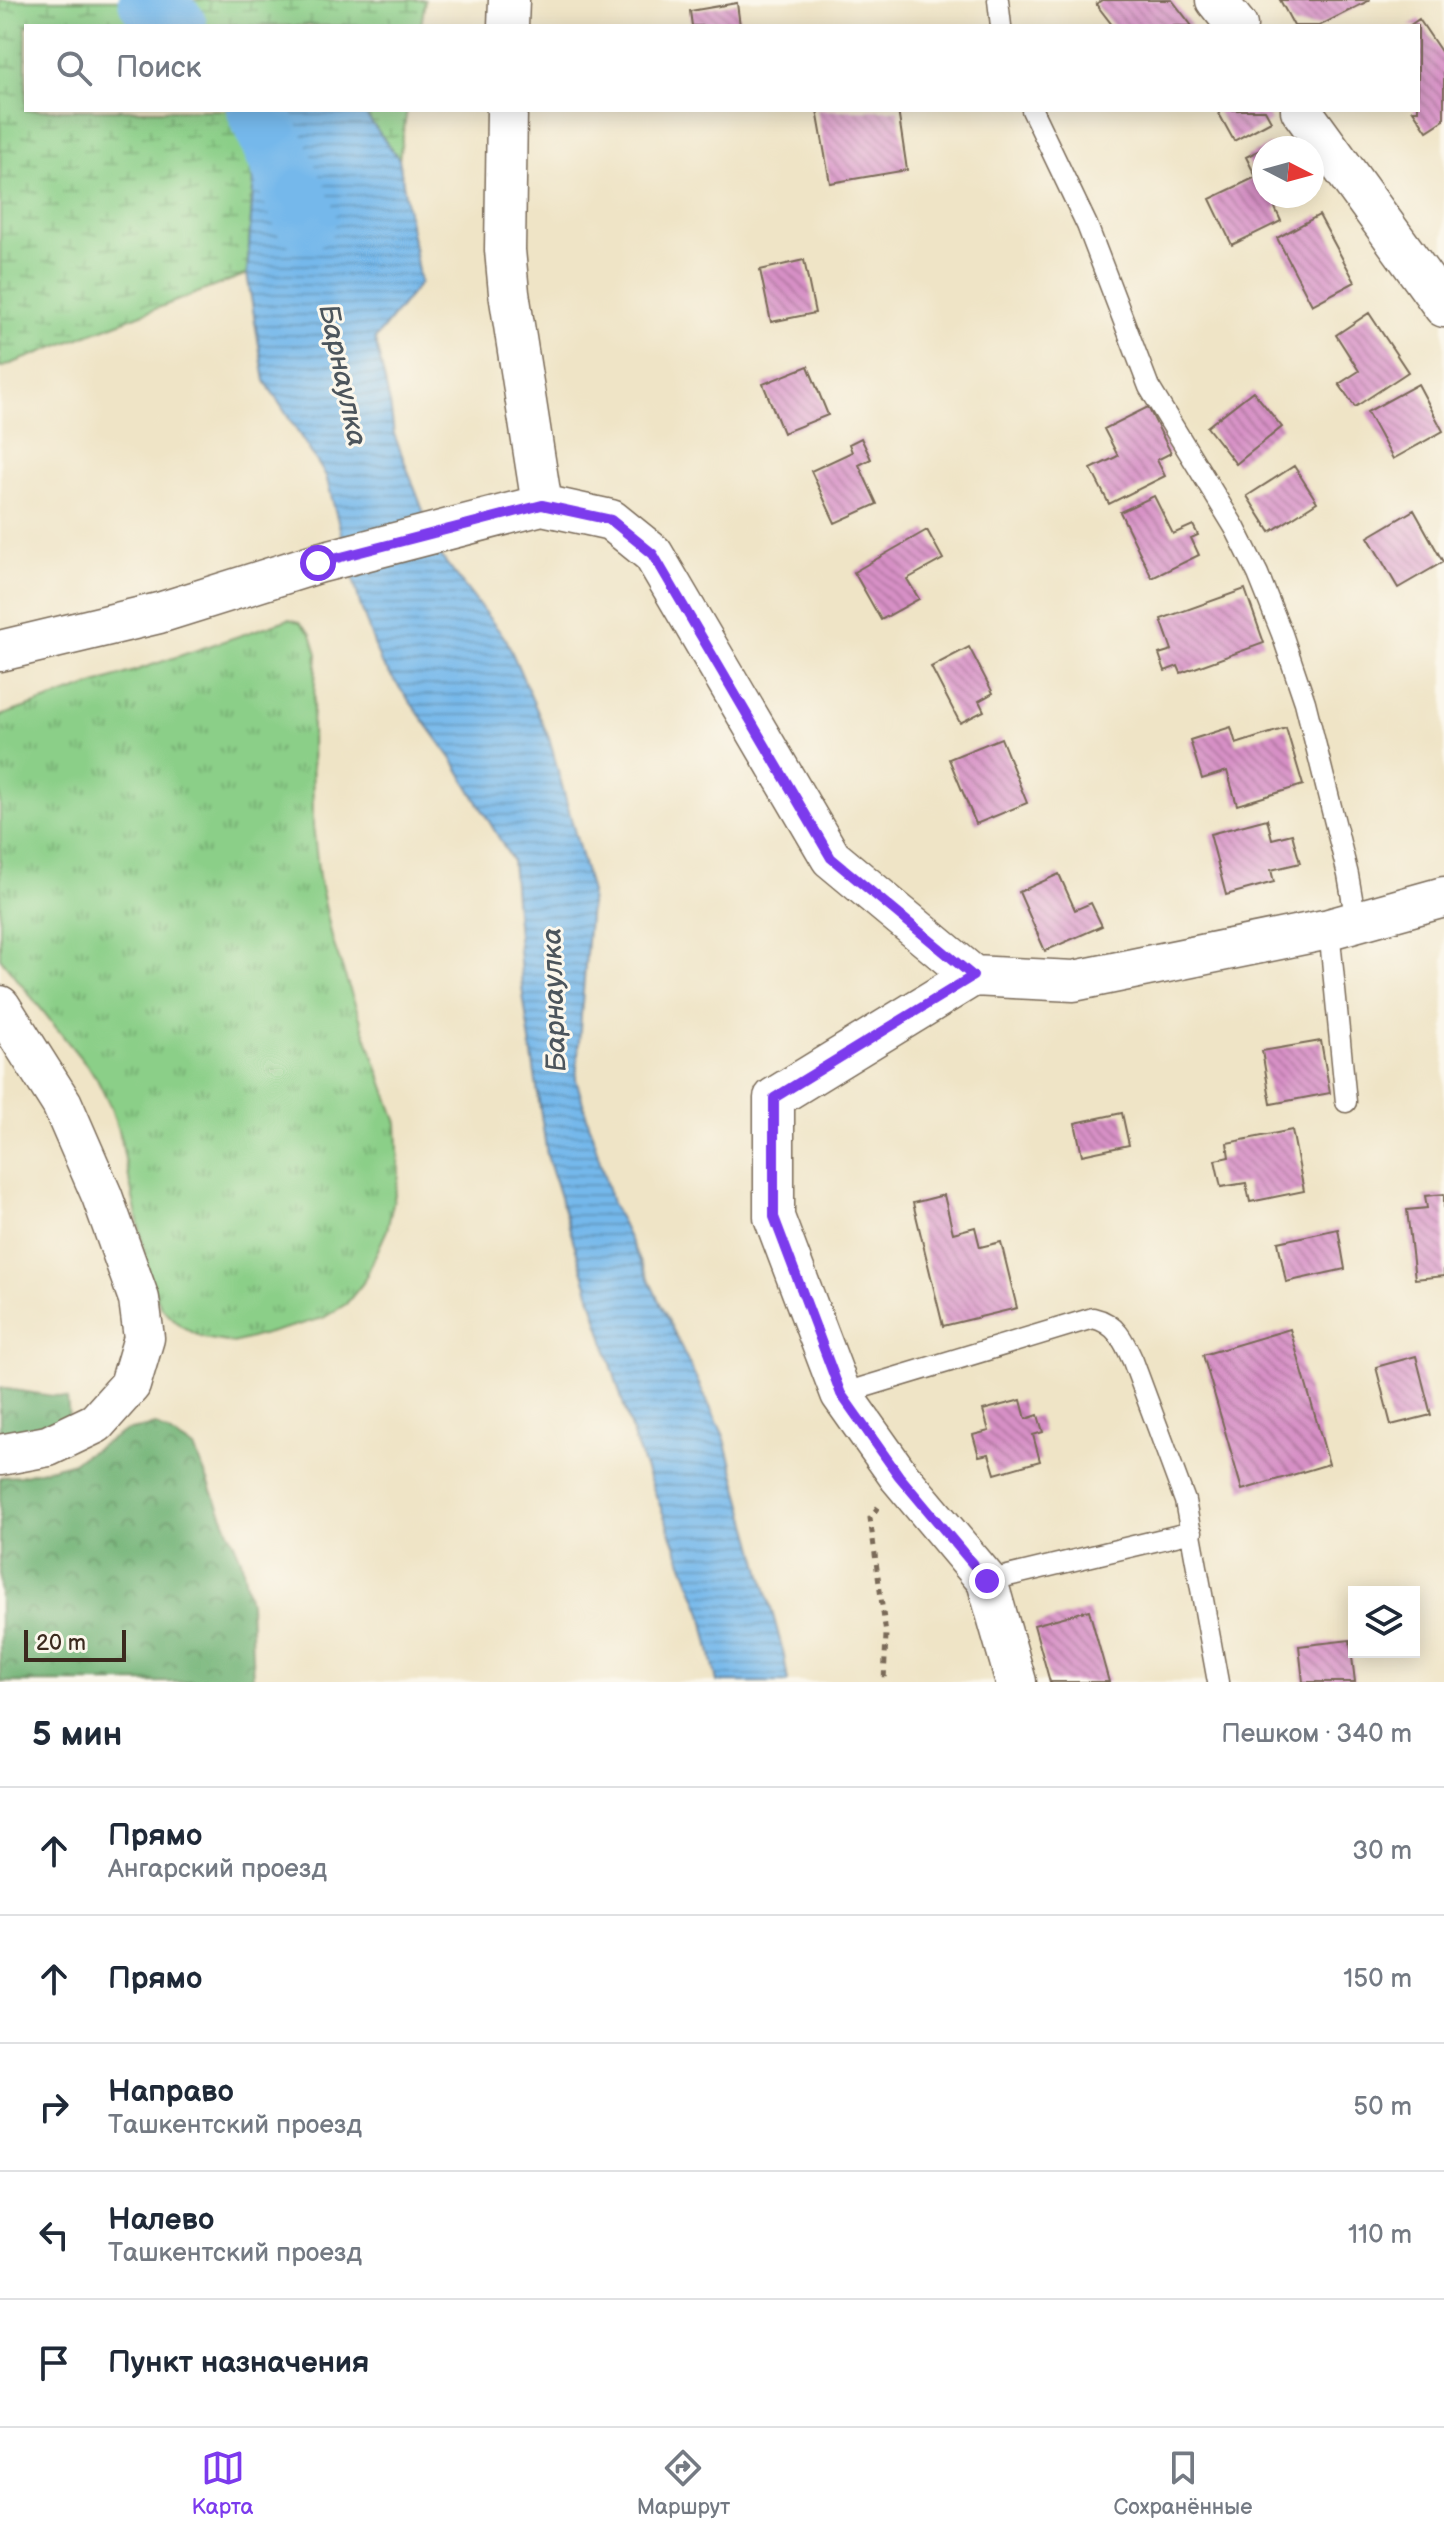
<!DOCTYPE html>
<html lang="ru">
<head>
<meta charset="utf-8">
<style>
	body { margin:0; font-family:"Balsamiq Sans",sans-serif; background:#f6f6f7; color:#1f2937 }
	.controls { position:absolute; right:24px; bottom:24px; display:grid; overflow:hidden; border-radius:0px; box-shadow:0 4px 20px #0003 }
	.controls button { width:72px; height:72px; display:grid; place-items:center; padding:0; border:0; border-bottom:2px solid #e0e1e3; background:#fff; color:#1f2937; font:40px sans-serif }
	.compass { position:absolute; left:1252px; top:136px; width:72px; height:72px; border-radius:50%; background:#fff; box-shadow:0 4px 20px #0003; rotate:96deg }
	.scale { position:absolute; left:24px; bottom:20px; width:102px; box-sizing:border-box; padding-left:8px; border:4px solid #3b2a1e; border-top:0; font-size:22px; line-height:28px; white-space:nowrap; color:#3b2a1e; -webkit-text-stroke:6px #fbf7ec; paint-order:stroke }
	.stop { position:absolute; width:24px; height:24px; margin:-18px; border:6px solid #7c3aed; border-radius:50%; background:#fff }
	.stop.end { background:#7c3aed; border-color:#fff; box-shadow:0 2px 8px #0008 }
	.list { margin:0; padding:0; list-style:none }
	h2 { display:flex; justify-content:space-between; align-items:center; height:104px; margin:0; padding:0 32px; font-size:34px }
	h2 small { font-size:26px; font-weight:400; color:#747a83 }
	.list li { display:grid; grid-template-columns:52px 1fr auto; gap:24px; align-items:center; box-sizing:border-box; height:128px; padding:0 32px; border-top:2px solid #e0e1e3 }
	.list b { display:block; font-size:30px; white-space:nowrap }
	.list p { margin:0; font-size:26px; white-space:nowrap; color:#747a83 }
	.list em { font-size:26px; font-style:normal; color:#747a83 }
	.icon { flex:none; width:44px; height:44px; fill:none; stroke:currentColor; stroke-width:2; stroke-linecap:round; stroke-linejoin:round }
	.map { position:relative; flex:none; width:1444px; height:1682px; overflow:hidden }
	.search { position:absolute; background:#fff; box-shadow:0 4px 20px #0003; left:24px; right:24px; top:24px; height:88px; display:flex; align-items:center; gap:20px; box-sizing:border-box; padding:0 28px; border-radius:0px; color:#747a83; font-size:30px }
	.sheet { height:744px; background:#fff }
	nav { display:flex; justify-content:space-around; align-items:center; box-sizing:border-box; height:112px; border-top:2px solid #e0e1e3; background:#fff; font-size:22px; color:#747a83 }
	nav a { display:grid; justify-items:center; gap:4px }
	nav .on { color:#7c3aed }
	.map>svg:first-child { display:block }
	.grass { fill:url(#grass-tufts); stroke:#637c53; stroke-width:2 }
	.forest { fill:url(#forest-crowns); stroke:#566e49; stroke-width:2 }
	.wetland { fill:url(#wetland-marsh); stroke:#637c53; stroke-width:2 }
	.water { fill:url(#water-rules); stroke:#587184; stroke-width:2 }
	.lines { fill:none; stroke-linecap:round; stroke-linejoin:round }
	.river { stroke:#75b8eb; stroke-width:62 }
	.building { fill:url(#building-back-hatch) }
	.lane-casing { stroke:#7a6b59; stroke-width:23 }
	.street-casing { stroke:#7a6b59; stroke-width:43 }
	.path { stroke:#7a6b59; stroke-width:5; stroke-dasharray:6 6; stroke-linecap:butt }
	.lane { stroke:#fff; stroke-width:20 }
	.street { stroke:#fff; stroke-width:40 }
	.route { stroke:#7c3aed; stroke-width:10 }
	.labels { text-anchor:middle; stroke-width:6; stroke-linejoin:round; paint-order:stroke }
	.water-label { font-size:28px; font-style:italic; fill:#4c555c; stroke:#fbf7ec }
</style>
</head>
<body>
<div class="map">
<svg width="1444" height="1682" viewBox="0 0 1444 1682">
	<defs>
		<pattern id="grass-tufts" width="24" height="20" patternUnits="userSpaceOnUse" patternTransform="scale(2)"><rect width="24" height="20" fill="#8bcf88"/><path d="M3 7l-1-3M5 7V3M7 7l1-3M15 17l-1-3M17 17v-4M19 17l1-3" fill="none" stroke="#73a86f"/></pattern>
		<pattern id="forest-crowns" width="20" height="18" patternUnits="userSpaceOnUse" patternTransform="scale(2)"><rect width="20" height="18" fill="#70b274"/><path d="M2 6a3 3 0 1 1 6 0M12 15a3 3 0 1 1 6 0" fill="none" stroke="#5d915f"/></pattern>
		<pattern id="wetland-marsh" width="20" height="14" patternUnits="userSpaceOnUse" patternTransform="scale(2)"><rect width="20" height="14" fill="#8bcf88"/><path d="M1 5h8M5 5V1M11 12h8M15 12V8" fill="none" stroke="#73a86f"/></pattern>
		<pattern id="water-rules" width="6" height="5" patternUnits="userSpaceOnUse" patternTransform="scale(2)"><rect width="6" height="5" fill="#75b8eb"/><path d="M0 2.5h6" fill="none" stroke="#6196be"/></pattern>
		<pattern id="building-back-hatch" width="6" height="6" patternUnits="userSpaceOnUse" patternTransform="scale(2)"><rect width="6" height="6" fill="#d790c6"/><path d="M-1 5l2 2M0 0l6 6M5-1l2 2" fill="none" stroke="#b076a0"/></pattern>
	</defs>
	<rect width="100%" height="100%" fill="#fbf7ec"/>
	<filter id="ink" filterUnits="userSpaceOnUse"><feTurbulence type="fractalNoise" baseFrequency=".0125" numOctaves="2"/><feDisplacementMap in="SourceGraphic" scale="16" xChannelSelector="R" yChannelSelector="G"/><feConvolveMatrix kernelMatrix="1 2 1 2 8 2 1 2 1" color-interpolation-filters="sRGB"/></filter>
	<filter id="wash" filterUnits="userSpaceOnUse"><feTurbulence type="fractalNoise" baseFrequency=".006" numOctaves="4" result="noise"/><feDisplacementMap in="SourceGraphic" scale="32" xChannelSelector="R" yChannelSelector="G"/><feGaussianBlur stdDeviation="1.8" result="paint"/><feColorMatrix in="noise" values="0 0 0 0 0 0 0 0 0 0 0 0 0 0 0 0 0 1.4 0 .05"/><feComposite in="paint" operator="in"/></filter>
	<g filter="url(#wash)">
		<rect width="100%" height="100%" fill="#efe4c6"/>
		<path class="grass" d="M289,619l10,3 12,12 6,20 -5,70 1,101 6,53 14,64 64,181 2,53 -12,54 -24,53 -17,21 -23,14 -90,25 -30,-5 -22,-12 -20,-19 -10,-23 -30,-144 -10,-32 -15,-31 -96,-119v-242z"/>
		<path class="forest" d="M0,1388l67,10 2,20 -40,16 -29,4z
			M156,1425l38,23 47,111 9,44 3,79h-253v-205l20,-1 51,-13 54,-32z"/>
		<path class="wetland" d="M0,0h425l-4,26h-395v84h269l-40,51 -8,113 -247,94z
			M362,110h45l-8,49z"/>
		<path class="water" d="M295,110h67l37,49 21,124 -45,56 15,65 4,30 46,121 67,86 42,97 42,154 -15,187 36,124 112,233 60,219 4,27h-71l-15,-69 -67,-171 -88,-287 -25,-167 -10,-128 -58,-98 -74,-101 -20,-57 -34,-128 -61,-95 -18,-107 8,-113z"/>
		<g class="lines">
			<path class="river" d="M149,0l27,26
				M258,110l47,109"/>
		</g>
		<g id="blocks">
			<path class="building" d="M1102,0h70l20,26h-79l-17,-22z
				M1280,0h90l-51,26h-25z
				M737,3l3,23h-48l-2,-15z
				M1419,19l25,37v64l-17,11 -14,-21h5v-84h-9z
				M817,110h81l9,60 -77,13z
				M1217,110h48l6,11 -37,20z
				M1271,144l2,4h-9v48h37l-26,12 6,13 -49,24 -22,-46 46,-22 -10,-20z
				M1319,215l36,67 -43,23 -35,-67z
				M804,260l11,53 -44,9 -11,-52z
				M1369,313l39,59 -53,35 -16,-23 20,-13 -23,-36z
				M808,366l20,49 -45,18 -20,-49z
				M1418,384l25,47 -50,28 -26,-47z
				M1253,391l29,36 -46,37 -29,-37z
				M1148,407l23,46 -14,7 8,16 -56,28 -18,-35 27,-13 -14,-27z
				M861,438l10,21 -12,6 18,39 -42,19 -24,-52 41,-19 -3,-8z
				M1294,466l23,36 -47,30 -23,-36z
				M1154,496l19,38 20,-9 5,10 -7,3 8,17 -47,23 -32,-66z
				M1414,510l29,52 -45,26 -30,-51z
				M927,530l16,29 -36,20 12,20 -38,21 -27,-48z
				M1245,589l19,54 -83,30 -3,-7 -13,5 -6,-17 13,-4 -11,-31z
				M969,647l24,46 -14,8 5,10 -24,12 -29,-56z
				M1231,727l5,17 50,-16 17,57 -66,20 -10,-34 -25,8 -12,-39z
				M1001,738l26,65 -51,21 -27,-65z
				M1267,819l5,20 20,-5 8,29 -29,7 3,12 -48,13 -16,-61z
				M1059,874l16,36 16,-7 11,23 -57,25 -26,-59z
				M1321,1041l9,52 -59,11 -9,-53z
				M1122,1113l7,32 -47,10 -7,-32z
				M1292,1130l12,61 -54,11 -4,-19 -25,4 -6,-27 14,-3 -2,-14z
				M1444,1194v82l-29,3 -8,-69 20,-2 -2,-12z
				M944,1195l9,38 22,-6 5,20 21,-5 16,66 -74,18 -30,-123z
				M1338,1229l7,40 -59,13 -8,-40z
				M1290,1329l39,135 -87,26 -39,-135z
				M1416,1356l15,59 -40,10 -15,-58z
				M1021,1400l5,19 12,-4 5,17 -10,3 7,26 -45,13 -6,-20 -10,2 -6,-21 16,-4 -6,-21z
				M1089,1610l20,72h-59l-16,-57z
				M1350,1640l5,42h-52l-4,-36z"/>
		</g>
	</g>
	<g filter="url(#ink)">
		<use href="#blocks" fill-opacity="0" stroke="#7a6b59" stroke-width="2"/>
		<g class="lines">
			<defs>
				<path id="lane" d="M998,0l3,26
					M1032,110l55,115 62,162 86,141 23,46 24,60 23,68 43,173 8,46
					M1329,929l17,173
					M841,1394l252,-76c23,5 31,23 40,43l52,140 33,181
					M987,1581l205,-49"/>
				<path id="street" d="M1216,0l21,26
					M508,26l1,-26
					M507,110l-2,140 4,43 33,212
					M1301,110l143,197
					M0,651l159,-38 159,-50 224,-58 69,15 42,34 178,304 142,118 101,5 255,-52 115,-32
					M973,976l-199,122v119l67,177 58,82 88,105 29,101
					M0,1006l62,98 40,92 37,103 5,39 -14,47 -34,38 -48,23 -48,9"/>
			</defs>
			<use href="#lane" class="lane-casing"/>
			<use href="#street" class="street-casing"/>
			<path class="path" d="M878,1507l-8,11 16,116 -2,48"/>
			<use href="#lane" class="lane"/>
			<use href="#street" class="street"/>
		</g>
	</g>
	<g class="lines" filter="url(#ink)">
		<path class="route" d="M318,563l224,-58 69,15 42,34 178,304 142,118 -199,122v119l67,177 58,82 88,105"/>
	</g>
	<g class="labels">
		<g class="water-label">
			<text transform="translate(344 375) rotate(78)" y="10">Барнаулка</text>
			<text transform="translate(553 1000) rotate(-92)" y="10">Барнаулка</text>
		</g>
	</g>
</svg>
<div class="controls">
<button><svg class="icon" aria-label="layers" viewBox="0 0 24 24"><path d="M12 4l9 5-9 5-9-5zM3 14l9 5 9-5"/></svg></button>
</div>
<svg class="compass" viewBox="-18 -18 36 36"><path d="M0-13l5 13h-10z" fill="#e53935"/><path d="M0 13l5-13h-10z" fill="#747a83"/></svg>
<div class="scale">20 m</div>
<div class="stop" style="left:318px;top:563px"></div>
<div class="stop end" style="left:987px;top:1581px"></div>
<div class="search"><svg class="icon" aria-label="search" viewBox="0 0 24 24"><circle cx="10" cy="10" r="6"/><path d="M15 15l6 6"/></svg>Поиск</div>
</div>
<section class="sheet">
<h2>5 мин<small>Пешком · 340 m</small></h2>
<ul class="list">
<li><svg class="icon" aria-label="ahead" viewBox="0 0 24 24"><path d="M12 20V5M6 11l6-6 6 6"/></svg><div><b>Прямо</b><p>Ангарский проезд</p></div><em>30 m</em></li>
<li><svg class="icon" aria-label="ahead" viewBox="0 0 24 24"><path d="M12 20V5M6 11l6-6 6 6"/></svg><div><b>Прямо</b></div><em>150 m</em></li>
<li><svg class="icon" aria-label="right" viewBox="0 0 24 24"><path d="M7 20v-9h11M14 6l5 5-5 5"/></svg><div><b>Направо</b><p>Ташкентский проезд</p></div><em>50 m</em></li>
<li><svg class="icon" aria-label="left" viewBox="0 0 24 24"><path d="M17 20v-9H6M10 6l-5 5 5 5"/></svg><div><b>Налево</b><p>Ташкентский проезд</p></div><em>110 m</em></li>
<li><svg class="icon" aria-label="arrive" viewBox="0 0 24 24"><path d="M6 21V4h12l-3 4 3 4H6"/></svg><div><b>Пункт назначения</b></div></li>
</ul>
</section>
<nav>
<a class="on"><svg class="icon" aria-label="map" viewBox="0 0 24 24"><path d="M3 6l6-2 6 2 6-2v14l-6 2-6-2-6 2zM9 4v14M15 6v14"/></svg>Карта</a>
<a><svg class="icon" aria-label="directions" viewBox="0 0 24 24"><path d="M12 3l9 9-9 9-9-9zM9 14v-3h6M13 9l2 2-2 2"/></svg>Маршрут</a>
<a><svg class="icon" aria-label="saved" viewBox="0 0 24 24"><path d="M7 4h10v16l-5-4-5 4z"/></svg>Сохранённые</a>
</nav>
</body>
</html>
